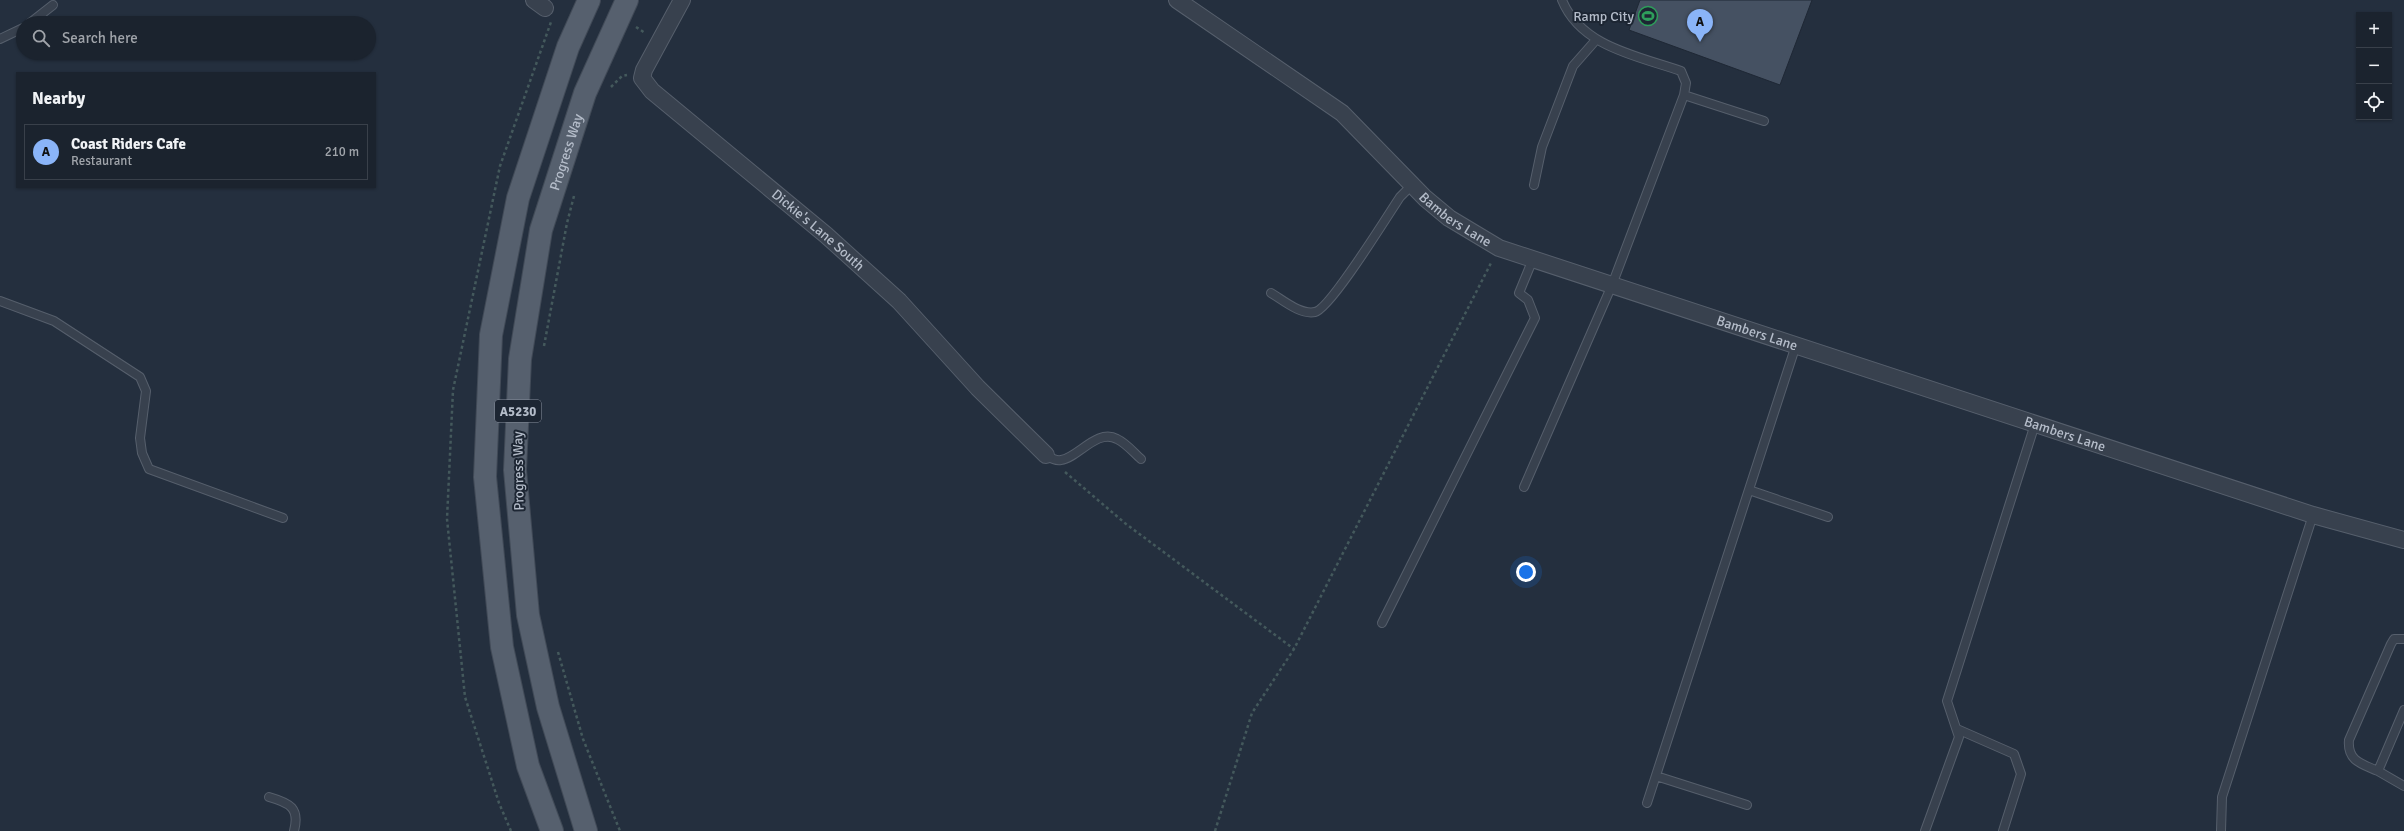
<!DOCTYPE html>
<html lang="en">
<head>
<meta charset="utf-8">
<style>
	body { margin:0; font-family:Signika,sans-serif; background:#242b36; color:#f1f3f6 }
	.controls { position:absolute; right:12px; top:12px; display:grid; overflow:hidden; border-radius:0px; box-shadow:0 1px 3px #0004 }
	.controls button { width:36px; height:36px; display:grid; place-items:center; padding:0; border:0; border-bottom:1px solid #39404a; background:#1b232e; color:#f1f3f6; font:20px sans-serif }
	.you { position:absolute; left:1526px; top:572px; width:14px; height:14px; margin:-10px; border:3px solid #fff; border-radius:50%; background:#1a73e8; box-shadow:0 0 0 6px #1a73e833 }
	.badge { display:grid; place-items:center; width:26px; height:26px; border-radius:50%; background:#8ab4f8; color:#111; font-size:13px; font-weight:700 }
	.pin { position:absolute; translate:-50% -33px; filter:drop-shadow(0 1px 2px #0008) }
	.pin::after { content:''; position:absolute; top:21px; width:14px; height:12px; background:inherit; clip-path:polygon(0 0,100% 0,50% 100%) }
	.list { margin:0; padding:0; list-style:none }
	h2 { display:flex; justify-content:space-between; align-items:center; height:52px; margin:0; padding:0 16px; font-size:17px }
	h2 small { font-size:13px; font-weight:400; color:#a0a4aa }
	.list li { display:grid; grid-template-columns:26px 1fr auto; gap:12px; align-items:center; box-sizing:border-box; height:56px; margin:0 8px 8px; padding:0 8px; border:1px solid #39404a; border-radius:0px }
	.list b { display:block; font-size:15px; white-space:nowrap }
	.list p { margin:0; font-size:13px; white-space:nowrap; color:#a0a4aa }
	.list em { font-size:13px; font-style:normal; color:#a0a4aa }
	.icon { flex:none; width:22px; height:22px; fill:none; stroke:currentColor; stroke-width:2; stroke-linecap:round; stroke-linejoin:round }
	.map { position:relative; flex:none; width:2404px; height:831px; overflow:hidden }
	.search { position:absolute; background:#1b232e; box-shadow:0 1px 3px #0004; left:16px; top:16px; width:360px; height:44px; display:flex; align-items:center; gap:10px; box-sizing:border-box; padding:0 14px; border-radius:22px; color:#a0a4aa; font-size:15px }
	.panel { position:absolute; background:#1b232e; box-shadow:0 1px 3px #0004; left:16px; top:72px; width:360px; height:116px; border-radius:0px }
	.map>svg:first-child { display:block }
	.building { fill:#455162; stroke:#1f2835 }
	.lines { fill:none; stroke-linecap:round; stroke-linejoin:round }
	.lane-casing { stroke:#565f6c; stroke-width:10 }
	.street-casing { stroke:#565f6c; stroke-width:18 }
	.primary-casing { stroke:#414a57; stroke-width:24 }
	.path { stroke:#44595c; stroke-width:2.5; stroke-dasharray:3 3; stroke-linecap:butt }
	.lane { stroke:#38414e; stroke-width:8 }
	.street { stroke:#38414e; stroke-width:16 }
	.primary { stroke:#56606e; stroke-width:22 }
	.labels { text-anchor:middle; stroke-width:4; stroke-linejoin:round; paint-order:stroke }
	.shield { fill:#1d2633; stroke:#878f9c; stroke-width:1 }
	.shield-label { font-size:13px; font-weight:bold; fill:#b4bcc9 }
	.poi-label { font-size:14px; fill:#b4bcc9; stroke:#1d2633; text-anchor:end }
	.street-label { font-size:14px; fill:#b4bcc9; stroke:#1d2633 }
</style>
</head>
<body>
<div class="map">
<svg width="2404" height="831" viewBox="0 0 2404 831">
	<rect width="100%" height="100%" fill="#242f3e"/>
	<path class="building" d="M1640,0h172l-32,85 -151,-55z"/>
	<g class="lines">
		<defs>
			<path id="lane" d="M30,23l23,-18
				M0,39l23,-11
				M1684,95l80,26
				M1534,185l8,-38 31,-81 22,-25
				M1271,293c12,7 29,22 44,19 15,-3 73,-97 85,-115l12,-12
				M0,301l54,20 86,56 6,14 -6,47 2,15 7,16 134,49
				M1046,455c5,3 9,6 15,5 17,-2 36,-32 56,-21 9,4 17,14 24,20
				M1524,487l88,-202 72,-190 2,-12 -5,-12c-43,-15 -100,-24 -119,-71
				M1749,490l79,27
				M1382,623l153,-305 -7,-18 -9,-7 14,-34
				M2404,710l-26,61 26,15
				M1957,729l57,25 7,20 -18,57
				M2378,771c-16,-7 -31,-10 -29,-31l42,-96 3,-5h10
				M1656,776l91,29
				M269,797c21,6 31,11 25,34
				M1647,803l149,-458
				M1925,831l34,-94 -12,-36 88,-277
				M2221,831l1,-34 91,-282"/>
			<g id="street">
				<path d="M534,0l11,8"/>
				<path id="s1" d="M682,0l-38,70 -2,8 10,13 174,144 73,66 79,87 68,67"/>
				<path id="s2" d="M1177,0l165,113 83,85 24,20 50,30 814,267 91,25"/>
			</g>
			<g id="primary">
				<path d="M552,831l-24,-65 -26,-119 -17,-170 6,-142 27,-137 50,-151 21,-47"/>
				<path id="s3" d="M586,831l-38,-124 -20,-92 -13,-145 5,-111 21,-129 44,-137 42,-93"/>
			</g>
		</defs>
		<use href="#lane" class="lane-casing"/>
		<use href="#street" class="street-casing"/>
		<use href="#primary" class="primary-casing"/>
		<path class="path" d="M636,27l9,6
			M611,87l11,-11 5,-1
			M544,346l23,-123 7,-27
			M1065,472l61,52 168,125
			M558,652l25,87 37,92
			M511,831l-12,-28 -34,-106 -18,-178 6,-129 47,-224 51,-144
			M1215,831l37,-118 42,-64 197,-386"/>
		<use href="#lane" class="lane"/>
		<use href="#street" class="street"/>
		<use href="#primary" class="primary"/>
	</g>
	<defs>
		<symbol id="stadium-ring" viewBox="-11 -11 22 22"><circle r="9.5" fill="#1d2633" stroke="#2e9e5b" stroke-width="1.5"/><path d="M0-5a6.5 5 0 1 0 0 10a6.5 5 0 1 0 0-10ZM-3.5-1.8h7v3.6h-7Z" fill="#2e9e5b"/></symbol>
	</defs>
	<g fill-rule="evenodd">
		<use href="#stadium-ring" x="1637" y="5" width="22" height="22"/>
	</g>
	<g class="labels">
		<rect class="shield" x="495" y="400" width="46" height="22" rx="3"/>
		<g class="shield-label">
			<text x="518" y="416">A5230</text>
		</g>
		<g class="poi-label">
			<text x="1634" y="21">Ramp City</text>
		</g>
		<g class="street-label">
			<text dy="5" stroke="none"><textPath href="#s3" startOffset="693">Progress Way</textPath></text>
			<text dy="5" stroke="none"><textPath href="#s2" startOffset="356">Bambers Lane</textPath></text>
			<text dy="5" stroke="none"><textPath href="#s1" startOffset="321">Dickie's Lane South</textPath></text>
			<text dy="5" stroke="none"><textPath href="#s2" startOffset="680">Bambers Lane</textPath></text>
			<text dy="5" stroke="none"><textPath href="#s2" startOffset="1004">Bambers Lane</textPath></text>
			<text transform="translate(518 471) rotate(-91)" y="5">Progress Way</text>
		</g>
	</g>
</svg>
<div class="controls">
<button>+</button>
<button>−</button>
<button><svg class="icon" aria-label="locate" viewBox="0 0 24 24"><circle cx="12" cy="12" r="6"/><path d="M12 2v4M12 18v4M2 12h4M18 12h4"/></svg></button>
</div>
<div class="you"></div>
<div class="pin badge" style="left:1700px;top:42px">A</div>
<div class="search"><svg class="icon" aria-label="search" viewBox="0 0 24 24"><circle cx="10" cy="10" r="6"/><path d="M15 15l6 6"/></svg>Search here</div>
<section class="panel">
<h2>Nearby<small></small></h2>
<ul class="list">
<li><span class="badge">A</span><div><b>Coast Riders Cafe</b><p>Restaurant</p></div><em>210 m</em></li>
</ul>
</section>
</div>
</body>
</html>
